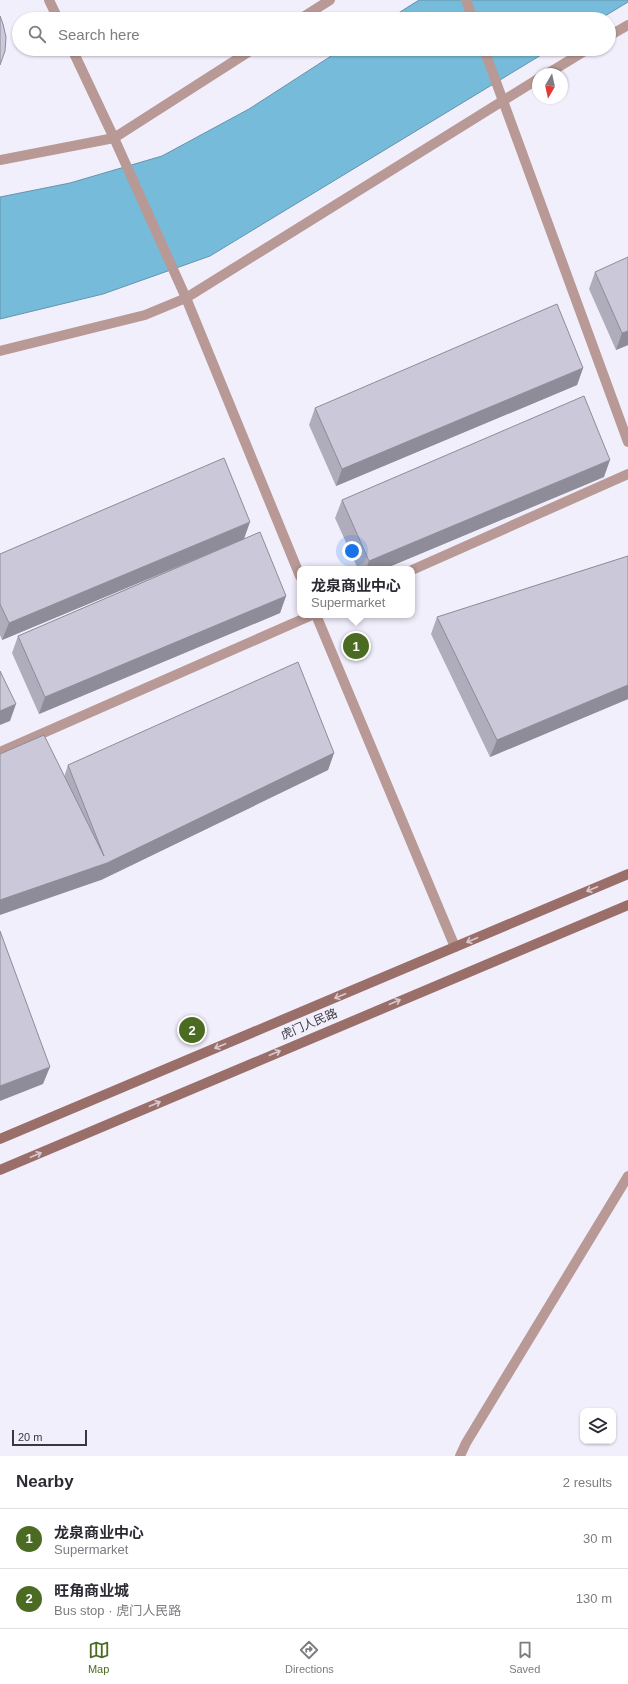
<!DOCTYPE html>
<html lang="en">
<head>
<meta charset="utf-8">
<style>
	body { margin:0; font-family:Helvetica,"Noto Sans SC",sans-serif; background:#f2f2f3; color:#2b2b33 }
	.controls { position:absolute; right:12px; bottom:12px; display:grid; overflow:hidden; border-radius:8px; box-shadow:0 1px 3px #0004 }
	.controls button { width:36px; height:36px; display:grid; place-items:center; padding:0; border:0; border-bottom:1px solid #e1e1e2; background:#fff; color:#2b2b33; font:20px sans-serif }
	.compass { position:absolute; left:532px; top:68px; width:36px; height:36px; border-radius:50%; background:#fff; box-shadow:0 1px 3px #0004; rotate:189deg }
	.scale { position:absolute; left:12px; bottom:10px; width:75px; box-sizing:border-box; padding-left:4px; border:2px solid #3a383f; border-top:0; font-size:11px; line-height:14px; white-space:nowrap; color:#3a383f; -webkit-text-stroke:3px #f2effd; paint-order:stroke }
	.you { position:absolute; left:352px; top:551px; width:14px; height:14px; margin:-10px; border:3px solid #fff; border-radius:50%; background:#1a73e8; box-shadow:0 0 0 6px #1a73e833 }
	.badge { display:grid; place-items:center; width:26px; height:26px; border-radius:50%; background:#4c6b22; color:#fff; font-size:13px; font-weight:700 }
	.pin { position:absolute; translate:-50% -50%; border:2px solid #fff; box-shadow:0 1px 4px #0006 }
	.popup { position:absolute; left:297px; top:566px; width:118px; height:52px; box-sizing:border-box; display:grid; place-content:center; border-radius:8px; background:#fff; filter:drop-shadow(0 1px 3px #0005); font-size:13px; white-space:nowrap; color:#7c7c81 }
	.popup b { font-size:15px; color:#2b2b33 }
	.popup::after { content:''; position:absolute; left:50%; top:100%; margin-left:-8px; border:8px solid transparent; border-top-color:#fff }
	.list { margin:0; padding:0; list-style:none }
	h2 { display:flex; justify-content:space-between; align-items:center; height:52px; margin:0; padding:0 16px; font-size:17px }
	h2 small { font-size:13px; font-weight:400; color:#7c7c81 }
	.list li { display:grid; grid-template-columns:26px 1fr auto; gap:12px; align-items:center; box-sizing:border-box; height:60px; padding:0 16px; border-top:1px solid #e1e1e2 }
	.list b { display:block; font-size:15px; white-space:nowrap }
	.list p { margin:0; font-size:13px; white-space:nowrap; color:#7c7c81 }
	.list em { font-size:13px; font-style:normal; color:#7c7c81 }
	.icon { flex:none; width:22px; height:22px; fill:none; stroke:currentColor; stroke-width:2; stroke-linecap:round; stroke-linejoin:round }
	.map { position:relative; flex:none; width:628px; height:1456px; overflow:hidden }
	.search { position:absolute; background:#fff; box-shadow:0 1px 3px #0004; left:12px; right:12px; top:12px; height:44px; display:flex; align-items:center; gap:10px; box-sizing:border-box; padding:0 14px; border-radius:22px; color:#7c7c81; font-size:15px }
	.sheet { height:172px; background:#fff }
	nav { display:flex; justify-content:space-around; align-items:center; box-sizing:border-box; height:56px; border-top:1px solid #e1e1e2; background:#fff; font-size:11px; color:#7c7c81 }
	nav a { display:grid; justify-items:center; gap:2px }
	nav .on { color:#4c6b22 }
	.map>svg:first-child { display:block }
	.water { fill:#76bcda; stroke:#6494ac }
	.lines { fill:none; stroke-linecap:round; stroke-linejoin:round }
	.minor { stroke:#b89995; stroke-width:10 }
	.tertiary { stroke:#b89995; stroke-width:10 }
	.secondary { stroke:#9a6f69; stroke-width:10 }
	.wall { fill:#afacbb }
	.shaded-wall { fill:#8e8c98 }
	.building { fill:#cbc8d9; stroke:#8e8c98 }
	.oneway { stroke:#d8c9d1 }
	.labels { text-anchor:middle; stroke-width:3; stroke-linejoin:round; paint-order:stroke }
	.street-label { font-size:12px; fill:#3a383f; stroke:#f2effd }
</style>
</head>
<body>
<div class="map">
<svg width="628" height="1456" viewBox="0 0 628 1456">
	<rect width="100%" height="100%" fill="#f2effd"/>
	<path class="water" d="M419,0h209v2l-28,17h-211z
		M342,49h209l-341,207 -107,38 -103,25v-122l70,-14 92,-27 87,-47z"/>
	<g class="lines">
		<path class="minor" d="M466,0l7,19
			M300,19l30,-19
			M609,36l19,-11
			M484,49l144,393
			M547,74l41,-25
			M114,138l72,160 114,278
			M0,160l114,-22 139,-89
			M0,351l145,-36 41,-17 352,-219
			M412,570l216,-96
			M316,615l139,332
			M0,752l312,-137
			M460,1456l6,-13 162,-267"/>
		<path class="tertiary" d="M49,0l9,19
			M72,49l42,89"/>
		<path class="secondary" d="M0,1139l628,-265
			M0,1170l628,-265"/>
	</g>
	<path class="wall" d="M595,272l33,73 -12,5 -27,-61z
		M583,368l-6,17 -241,101 -27,-61 6,-17z
		M604,477l-220,92h-26l-23,-51 7,-18z
		M244,539l42,57 -6,17 -241,101 -27,-61 6,-17 185,-80 -201,84 -2,-5v-81z
		M628,556v143l-138,58 -59,-123 6,-17z
		M334,753l-6,17 -227,110 -37,-103 4,-12z"/>
	<path class="shaded-wall" d="M628,331v14l-12,5 6,-17z
		M583,368l-6,17 -241,101 6,-17z
		M610,460l-6,17 -220,92h-18l3,-8z
		M250,522l-6,17 -242,101 7,-17z
		M286,596l-6,17 -241,101 6,-17z
		M628,685v14l-138,58 7,-17z
		M16,704l-6,17 -10,4v-14z
		M334,753l-6,17 -227,110 -101,35v-15z
		M50,1067l-7,17 -43,17v-15z"/>
	<path class="building" d="M0,16l3,8 3,13 -1,14 -5,14z
		M628,257v74l-6,2 -27,-61z
		M557,304l26,64 -241,101 -27,-61z
		M584,396l26,64 -241,101 -27,-61z
		M224,458l26,64 -241,101 -9,-19v-50z
		M260,532l26,64 -241,101 -27,-61z
		M628,556v129l-131,55 -60,-123z
		M298,662l36,91 -227,110 -107,37v-146l44,-19 60,121 -36,-91z
		M0,671l16,33 -16,7z
		M0,931l50,136 -50,19z"/>
	<defs><path id="oneway-shaft" d="M-6 0H5M1.5-3L5.5 0L1.5 3" fill="none" stroke-width="1.6" stroke-linecap="round" stroke-linejoin="round"/></defs>
	<g class="oneway">
		<use href="#oneway-shaft" transform="translate(592 889) rotate(157)"/>
		<use href="#oneway-shaft" transform="translate(472 940) rotate(157)"/>
		<use href="#oneway-shaft" transform="translate(340 996) rotate(157)"/>
		<use href="#oneway-shaft" transform="translate(395 1002) rotate(-23)"/>
		<use href="#oneway-shaft" transform="translate(220 1046) rotate(157)"/>
		<use href="#oneway-shaft" transform="translate(275 1053) rotate(-23)"/>
		<use href="#oneway-shaft" transform="translate(155 1104) rotate(-23)"/>
		<use href="#oneway-shaft" transform="translate(36 1155) rotate(-23)"/>
	</g>
	<g class="labels">
		<g class="street-label">
			<text transform="translate(309 1024) rotate(-23)" y="4">虎门人民路</text>
		</g>
	</g>
</svg>
<div class="controls">
<button><svg class="icon" aria-label="layers" viewBox="0 0 24 24"><path d="M12 4l9 5-9 5-9-5zM3 14l9 5 9-5"/></svg></button>
</div>
<svg class="compass" viewBox="-18 -18 36 36"><path d="M0-13l5 13h-10z" fill="#e53935"/><path d="M0 13l5-13h-10z" fill="#7c7c81"/></svg>
<div class="scale">20 m</div>
<div class="you"></div>
<div class="pin badge" style="left:356px;top:646px">1</div>
<div class="popup"><b>龙泉商业中心</b>Supermarket</div>
<div class="pin badge" style="left:192px;top:1030px">2</div>
<div class="search"><svg class="icon" aria-label="search" viewBox="0 0 24 24"><circle cx="10" cy="10" r="6"/><path d="M15 15l6 6"/></svg>Search here</div>
</div>
<section class="sheet">
<h2>Nearby<small>2 results</small></h2>
<ul class="list">
<li><span class="badge">1</span><div><b>龙泉商业中心</b><p>Supermarket</p></div><em>30 m</em></li>
<li><span class="badge">2</span><div><b>旺角商业城</b><p>Bus stop · 虎门人民路</p></div><em>130 m</em></li>
</ul>
</section>
<nav>
<a class="on"><svg class="icon" aria-label="map" viewBox="0 0 24 24"><path d="M3 6l6-2 6 2 6-2v14l-6 2-6-2-6 2zM9 4v14M15 6v14"/></svg>Map</a>
<a><svg class="icon" aria-label="directions" viewBox="0 0 24 24"><path d="M12 3l9 9-9 9-9-9zM9 14v-3h6M13 9l2 2-2 2"/></svg>Directions</a>
<a><svg class="icon" aria-label="saved" viewBox="0 0 24 24"><path d="M7 4h10v16l-5-4-5 4z"/></svg>Saved</a>
</nav>
</body>
</html>
